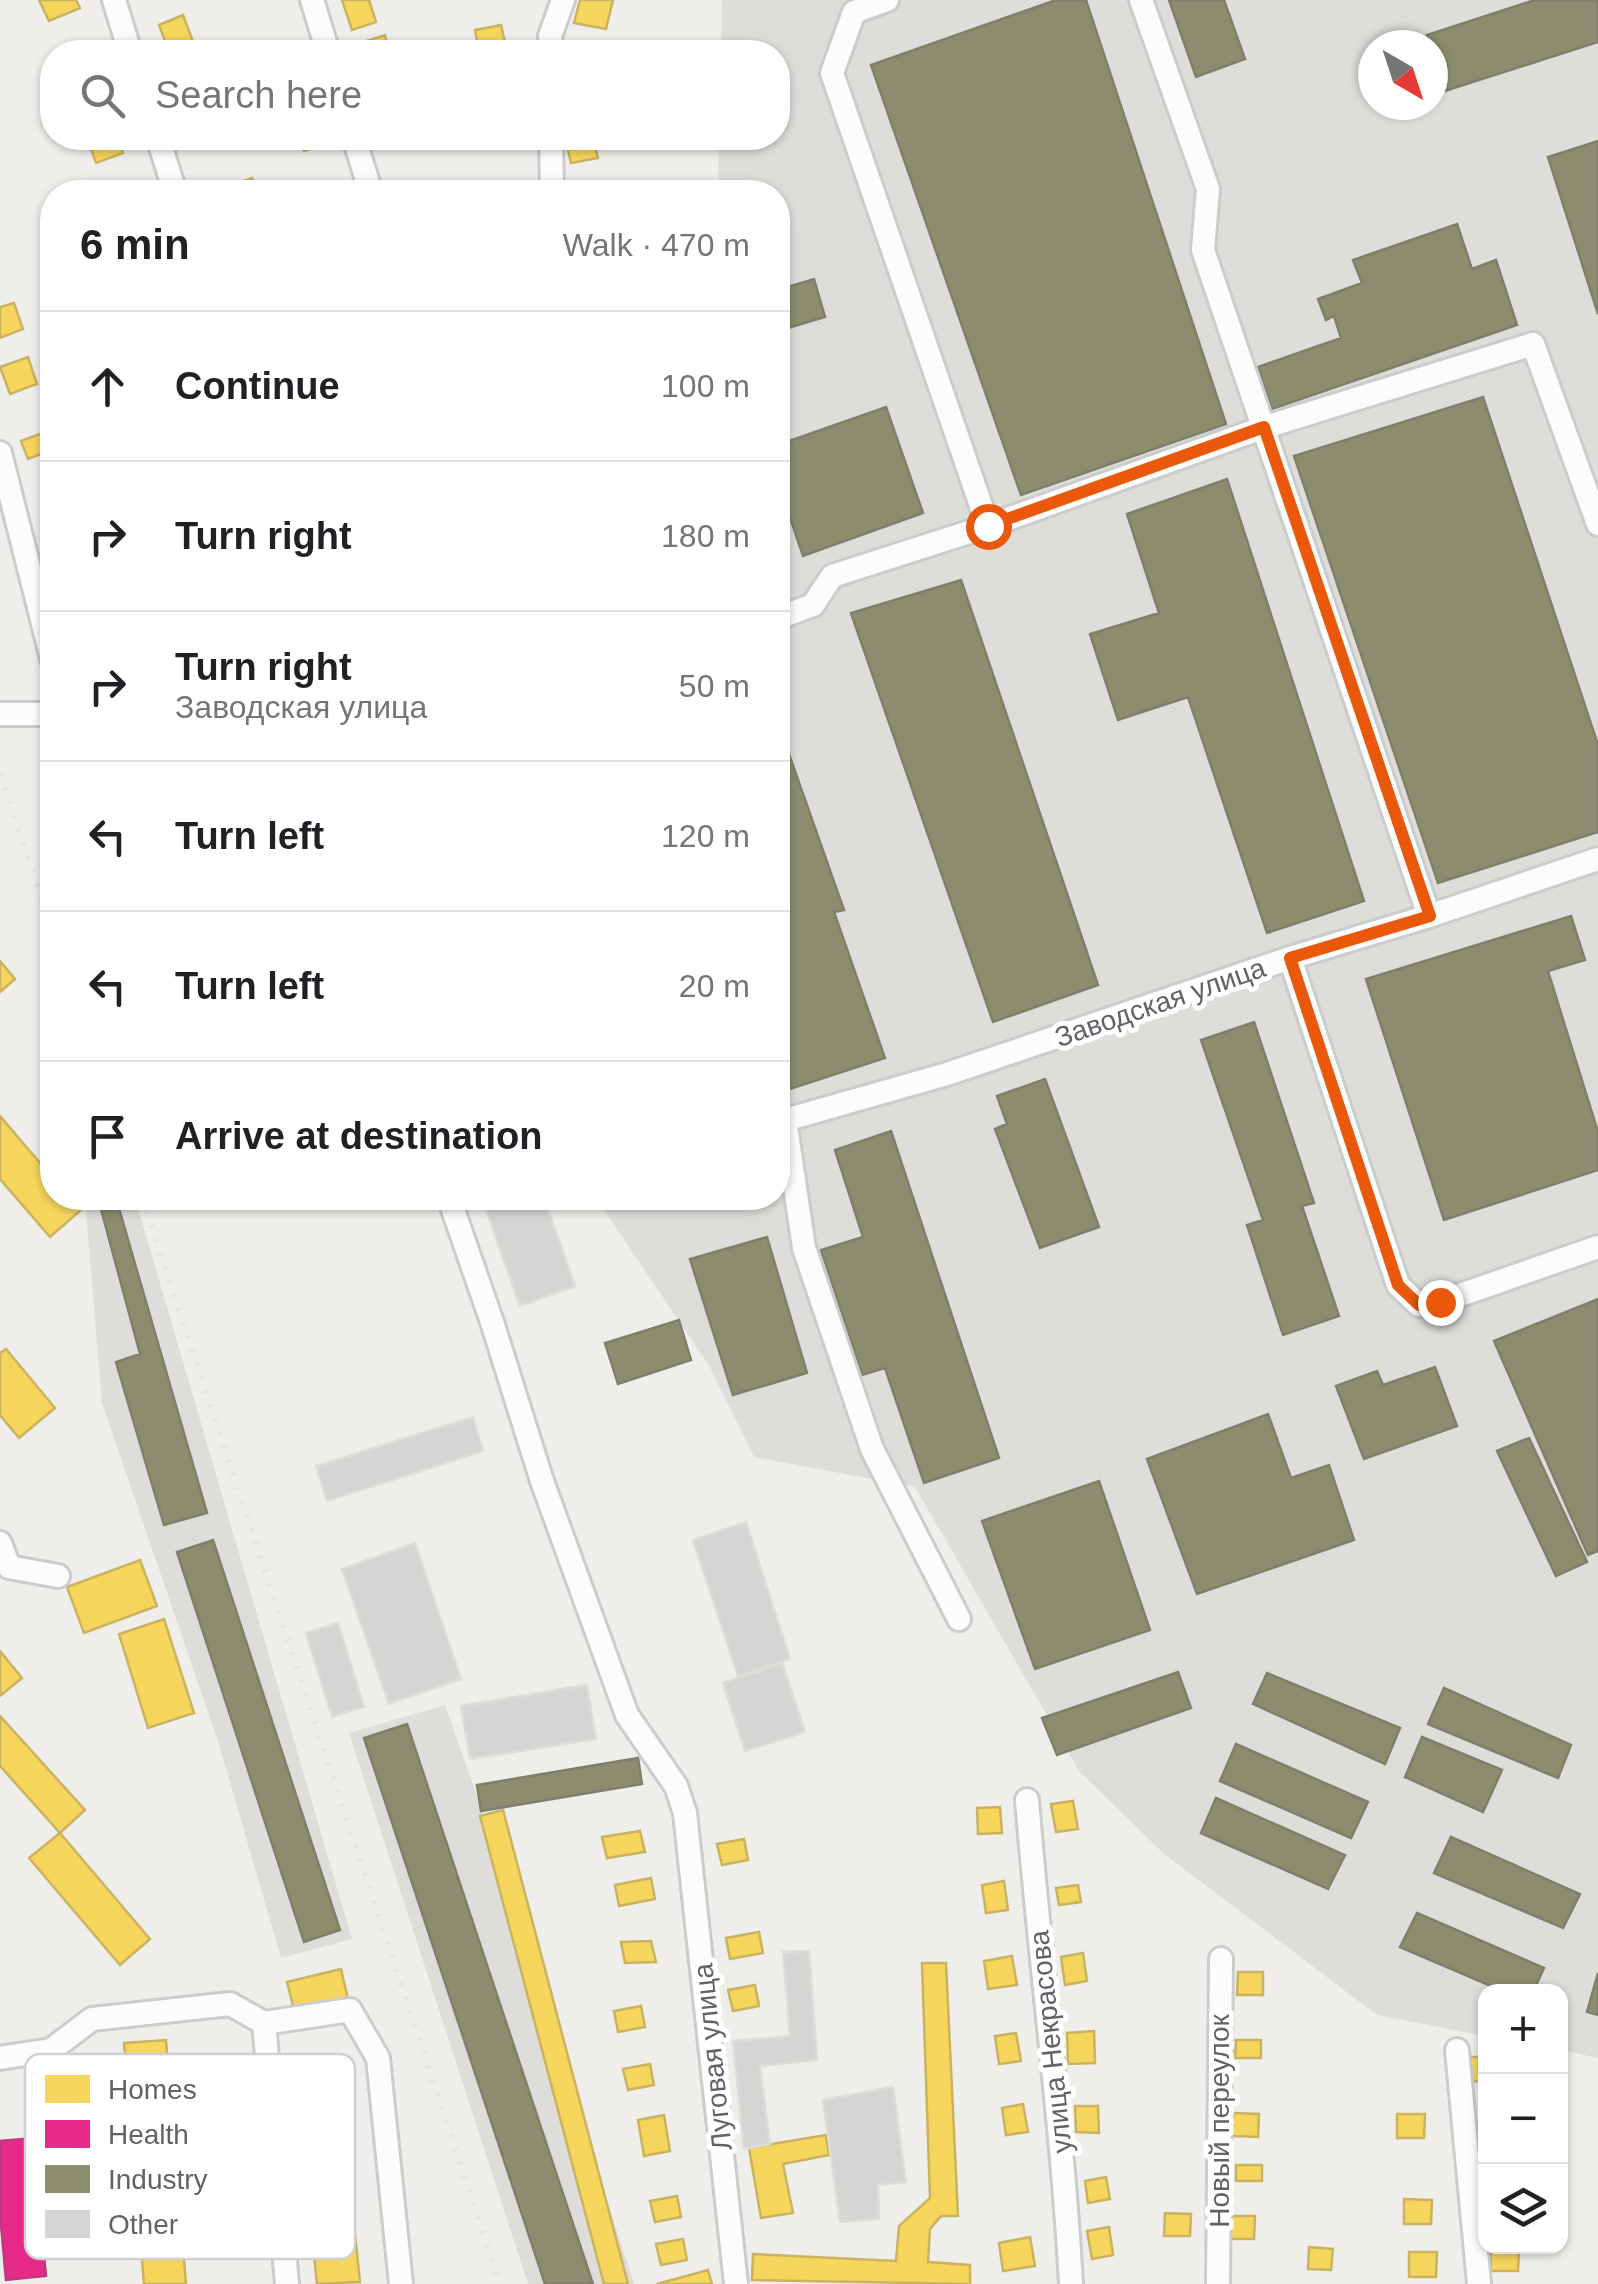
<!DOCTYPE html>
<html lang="en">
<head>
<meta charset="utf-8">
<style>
	body { margin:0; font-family:Arial,sans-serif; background:#f6f6f6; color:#202124 }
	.controls { position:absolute; right:30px; bottom:30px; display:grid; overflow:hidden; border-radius:20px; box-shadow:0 2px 8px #0004 }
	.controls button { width:90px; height:90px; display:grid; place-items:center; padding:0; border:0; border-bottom:2px solid #e0e0e0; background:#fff; color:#202124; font:50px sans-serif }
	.compass { position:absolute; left:1358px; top:30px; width:90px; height:90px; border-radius:50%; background:#fff; box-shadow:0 2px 8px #0004; rotate:141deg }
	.stop { position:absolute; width:30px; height:30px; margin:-22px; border:8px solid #ea580c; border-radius:50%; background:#fff }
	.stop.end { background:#ea580c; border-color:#fff; box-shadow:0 2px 10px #0008 }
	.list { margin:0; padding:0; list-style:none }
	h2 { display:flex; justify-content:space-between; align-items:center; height:130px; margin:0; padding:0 40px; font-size:42px }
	h2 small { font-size:32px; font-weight:400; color:#757577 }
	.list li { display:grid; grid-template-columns:65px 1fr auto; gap:30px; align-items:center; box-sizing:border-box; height:150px; padding:0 40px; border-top:2px solid #e0e0e0 }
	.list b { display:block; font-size:38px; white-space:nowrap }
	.list p { margin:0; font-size:32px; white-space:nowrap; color:#757577 }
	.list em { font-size:32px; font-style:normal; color:#757577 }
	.icon { flex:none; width:55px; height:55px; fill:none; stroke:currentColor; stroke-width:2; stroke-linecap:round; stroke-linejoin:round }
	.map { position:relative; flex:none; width:1598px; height:2284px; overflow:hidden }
	.search { position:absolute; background:#fff; box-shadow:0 2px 8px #0004; left:40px; top:40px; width:750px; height:110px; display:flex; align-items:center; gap:25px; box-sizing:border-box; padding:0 35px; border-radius:40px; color:#757577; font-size:38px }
	.panel { position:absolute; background:#fff; box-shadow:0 2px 8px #0004; left:40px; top:180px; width:750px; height:1030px; border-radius:40px }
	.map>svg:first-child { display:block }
	.industrial { fill:#dfddda; fill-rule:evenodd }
	.homes { fill:#f6d55c; stroke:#c9b360; stroke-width:2.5 }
	.health { fill:#e7298a; stroke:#be3a80; stroke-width:2.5 }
	.industry { fill:#8c8c6e; stroke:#7e806c; stroke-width:2.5 }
	.building { fill:#d6d5d3; stroke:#deddd9; stroke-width:2.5 }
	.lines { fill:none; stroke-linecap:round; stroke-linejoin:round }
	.minor-casing { stroke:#cbcccc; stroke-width:28 }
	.minor { stroke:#fdfcfc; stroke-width:22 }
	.rail { stroke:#e4e4e4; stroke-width:6; stroke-dasharray:2.5 12; stroke-linecap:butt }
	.route { stroke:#ea580c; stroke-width:12 }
	.labels { text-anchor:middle; stroke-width:10; stroke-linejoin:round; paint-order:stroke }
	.street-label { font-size:28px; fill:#5f6368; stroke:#fff }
	.key { fill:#fff; stroke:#cfd0d2; stroke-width:2.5 }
	.key-label { font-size:28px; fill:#5f6368 }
</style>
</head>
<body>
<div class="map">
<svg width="1598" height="2284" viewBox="0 0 1598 2284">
	<rect width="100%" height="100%" fill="#efeeea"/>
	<path class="industrial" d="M722,0h876v2058l-37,-8 -1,-58h-74l-1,44 -108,-21 -214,-162 -84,-82 -164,-284 -161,-30 -44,-90 -114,-169h182v-1006h-60l1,-54h59v-86h-57zM1373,45h60v60h-60z
		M85,1198h50l217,741 -71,19 -62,-214 -117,-341z
		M445,1705l39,111 150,468h-106l-179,-551z"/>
	<path class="homes" d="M39,0h37l4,8 -31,13z
		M342,0h27l7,22 -24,8z
		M580,0h33l-7,29 -32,-6z
		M183,15l14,37h-28l-10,-27z
		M501,25l5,21 -27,5 -4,-21z
		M385,35l4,17h-29l-3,-8z
		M87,138h31l5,15 -27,10z
		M299,138h30l2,4 -27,9z
		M593,138l5,20 -27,5 -5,-21z
		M252,178l6,14h-40l-1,-1z
		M14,303l9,26 -23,9v-31z
		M28,357l9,27 -27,10 -10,-27z
		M48,431l4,19 -24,9 -7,-18z
		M0,961l15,18 -15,13z
		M0,1116l52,61v21h18l11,12 -31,27 -50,-58z
		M6,1349l49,59 -36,30 -19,-23v-62z
		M140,1560l17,46 -73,27 -17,-46z
		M164,1619l30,94 -46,15 -29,-94z
		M0,1651l22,27 -22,18z
		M0,1716l85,94 -25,23 -60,-67z
		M1073,1801l5,28 -22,3 -5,-28z
		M1000,1807l2,26 -24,1 -1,-26z
		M503,1810l125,474h-24l-124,-468z
		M640,1831l5,21 -38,6 -5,-21z
		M60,1833l90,106 -30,26 -91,-107z
		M744,1839l4,21 -26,5 -5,-21z
		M651,1878l4,21 -36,7 -4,-21z
		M1004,1881l4,29 -22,3 -4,-28z
		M1078,1885l3,17 -22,3 -3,-17z
		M759,1932l4,21 -33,6 -4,-21z
		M651,1941l5,21 -31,1 -4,-21z
		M1083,1953l4,28 -22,4 -4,-28z
		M1012,1956l5,29 -29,4 -4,-28z
		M922,1963h24l12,253h-17l-11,13 -2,33 42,3v19l-218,-4 1,-26 143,7 3,-35 31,-28z
		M341,1969l7,30 -54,11 -7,-28z
		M1238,1972h25v23h-26z
		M755,1985l4,21 -26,5 -5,-21z
		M641,2006l4,21 -27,5 -4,-21z
		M1094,2031l1,32 -27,1 -1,-31z
		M1016,2033l5,28 -22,3 -4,-28z
		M166,2040l20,244h-42l-20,-241z
		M1236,2040h25v18h-26z
		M1469,2057h17v25l-18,-1z
		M650,2064l4,21 -26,5 -5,-21z
		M338,2068l22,214 -43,2 -22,-212z
		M1023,2104l5,28 -22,3 -4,-27z
		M1075,2106h23l1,27 -23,-1z
		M1233,2113l26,1 -1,23 -25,-1z
		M1397,2114h28l-1,24h-27z
		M664,2115l6,36 -26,5 -6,-36z
		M1476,2124h10v18h-10z
		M826,2135l3,20 -46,9 10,49 -32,5 -12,-70z
		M1236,2165h26v16h-26z
		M1106,2177l4,22 -22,4 -3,-22z
		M677,2196l4,21 -26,5 -5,-21z
		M1404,2199l28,1 -1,24h-27z
		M1165,2213l26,1 -1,22h-26z
		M1229,2216h26l-1,23h-25z
		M1109,2227l4,28 -21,4 -5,-28z
		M1030,2237l5,29 -32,5 -4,-28z
		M683,2239l4,21 -26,5 -5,-21z
		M1309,2247l24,2 -2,21 -23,-1z
		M1491,2247h28l-1,24h-27z
		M1409,2252h28l-1,25h-27z
		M708,2270l4,14h-55z"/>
	<path class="health" d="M33,2138l13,138 -40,4 -6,-66v-73z"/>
	<path class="industry" d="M1056,0h30l140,424 -205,71 -150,-430z
		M1169,0h55l21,59 -49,18z
		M1535,0h63v42l-153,49 -12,-37v-9h-3l-3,-10z
		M1598,141v173l-50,-157z
		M1457,224l15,45 24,-9 21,65 -245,84 -14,-42 83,-29 -7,-22 -8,4 -8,-21 44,-16 -9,-23z
		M814,279l11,38 -47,14v-41z
		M1483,397l115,348v87l-160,51 -144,-427z
		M886,407l37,106 -120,43 -25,-74v-37z
		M1227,479l137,422 -97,32 -79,-236 -70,23 -28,-86 69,-21 -32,-99z
		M961,580l137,405 -105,37 -142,-409z
		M778,723l66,187 -10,2 51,146 -95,31 -12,-37z
		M1571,916l14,44 -37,11 50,161v38l-154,50 -78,-241z
		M1254,1022l60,181 -12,3 37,110 -56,19 -36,-110 16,-5 -62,-180z
		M1045,1079l54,148 -59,21 -45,-119 12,-5 -10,-28z
		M891,1131l108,327 -75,25 -39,-115 -23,7 -41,-125 42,-13 -28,-87z
		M98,1198h18l91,315 -43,12 -48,-163 24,-8z
		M767,1237l40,136 -74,22 -43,-136z
		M1598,1299v252l-10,4 -94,-214z
		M679,1320l12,40 -73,24 -13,-41z
		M1435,1367l22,59 -93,33 -28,-73 41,-15 6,14z
		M1268,1414l23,64 38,-13 25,75 -157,54 -50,-135z
		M1529,1438l58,124 -31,14 -59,-125z
		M1099,1481l51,149 -115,39 -53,-148z
		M213,1540l127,390 -36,12 -127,-390z
		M1178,1672l13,36 -134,47 -15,-37z
		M1267,1673l133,55 -15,36 -132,-60z
		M1444,1688l127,57 -13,33 -130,-54z
		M407,1724l186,560h-48l-181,-546z
		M1422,1737l80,33 -19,42 -78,-35z
		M1236,1744l132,58 -17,36 -131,-57z
		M638,1758l4,26 -161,27 -4,-26z
		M1216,1798l129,57 -17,34 -127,-56z
		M1451,1837l129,57 -17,34 -129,-55z
		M1417,1913l127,55 -11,24h-28l-105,-45z
		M1598,1973v42l-11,-3z"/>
	<path class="building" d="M504,1198h40l31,88 -55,20 -36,-102z
		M473,1417l10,34 -156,50 -11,-35z
		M746,1522l44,137 -52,17 -45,-136z
		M415,1543l46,136 -72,25 -47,-135z
		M338,1623l26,84 -32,10 -26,-84z
		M782,1663l23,69 -60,19 -22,-68z
		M587,1685l9,54 -126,20 -9,-53z
		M809,1951l8,109 -57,6 10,78 -26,5 -11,-108 57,-5 -7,-84z
		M893,2087l13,95 -28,3 1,34 -39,3 -17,-122z"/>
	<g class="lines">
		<defs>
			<path id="minor" d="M114,0l16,52
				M312,0l16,52
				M887,0l-33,12 -22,61 156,453
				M1141,0l67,189 -5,61 226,666
				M551,52l-1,-16 13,-36
				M158,138l17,54
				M354,138l14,45 -1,9
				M551,138l1,54
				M0,453l52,206
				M778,618l35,-13 19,-29 156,-50 277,-99 268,-83 65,180
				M0,714h52
				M1290,958l108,327 21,20 21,-3 158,-55
				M785,1120l19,128 68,201 87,170
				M778,1122l169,-48 343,-116 139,-42 169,-57
				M449,1198l43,124 50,159 85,234 49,71 9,27 51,471
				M0,1543l9,24 49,9
				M1027,1800c13,162 35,322 44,484
				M264,2023l23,261
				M1457,2050l22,234
				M0,2058l51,-8 41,-31 138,-15 34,19 86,-13 28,48 23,226
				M1218,2284l3,-325"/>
		</defs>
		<use href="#minor" class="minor-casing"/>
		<use href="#minor" class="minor"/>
		<path class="rail" d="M0,774l52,155
			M142,1198l358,1086"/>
	</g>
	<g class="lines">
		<path class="route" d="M988,526l276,-99 166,489 -140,42 108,327 21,20 21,-3"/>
	</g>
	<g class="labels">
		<g class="street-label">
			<text transform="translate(1160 1002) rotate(-19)" y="10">Заводская улица</text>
			<text transform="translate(1050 2042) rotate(-96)" y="10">улица Некрасова</text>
			<text transform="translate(712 2057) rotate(-96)" y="10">Луговая улица</text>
			<text transform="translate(1219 2121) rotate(-90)" y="10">Новый переулок</text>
		</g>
	</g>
	<rect x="25" y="2054" width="330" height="205" rx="15" class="key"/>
	<rect x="45" y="2075" width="45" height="28" fill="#f6d55c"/>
	<rect x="45" y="2120" width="45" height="28" fill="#e7298a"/>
	<rect x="45" y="2165" width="45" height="28" fill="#8c8c6e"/>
	<rect x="45" y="2210" width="45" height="28" fill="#d6d5d3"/>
	<g class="key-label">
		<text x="108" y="2099">Homes</text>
		<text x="108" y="2144">Health</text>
		<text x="108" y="2189">Industry</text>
		<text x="108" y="2234">Other</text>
	</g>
</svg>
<div class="controls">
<button>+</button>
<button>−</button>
<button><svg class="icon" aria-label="layers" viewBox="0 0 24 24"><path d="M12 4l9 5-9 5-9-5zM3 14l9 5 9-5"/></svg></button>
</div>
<svg class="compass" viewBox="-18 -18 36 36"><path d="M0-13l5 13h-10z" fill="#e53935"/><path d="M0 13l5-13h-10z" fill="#757577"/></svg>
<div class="stop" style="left:988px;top:526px"></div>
<div class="stop end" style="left:1440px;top:1302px"></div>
<div class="search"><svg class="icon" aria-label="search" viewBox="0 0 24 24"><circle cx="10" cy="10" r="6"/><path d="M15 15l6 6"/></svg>Search here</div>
<section class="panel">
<h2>6 min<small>Walk · 470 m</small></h2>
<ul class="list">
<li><svg class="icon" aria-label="ahead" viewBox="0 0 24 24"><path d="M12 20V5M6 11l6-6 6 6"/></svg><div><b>Continue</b></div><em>100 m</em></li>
<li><svg class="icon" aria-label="right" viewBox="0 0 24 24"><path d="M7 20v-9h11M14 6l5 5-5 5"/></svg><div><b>Turn right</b></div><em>180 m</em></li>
<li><svg class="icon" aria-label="right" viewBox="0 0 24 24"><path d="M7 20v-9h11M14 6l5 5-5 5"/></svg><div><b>Turn right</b><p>Заводская улица</p></div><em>50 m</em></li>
<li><svg class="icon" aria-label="left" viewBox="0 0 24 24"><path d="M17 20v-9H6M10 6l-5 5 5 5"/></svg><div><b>Turn left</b></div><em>120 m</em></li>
<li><svg class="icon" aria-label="left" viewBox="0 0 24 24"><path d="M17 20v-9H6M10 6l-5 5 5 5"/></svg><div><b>Turn left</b></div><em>20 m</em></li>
<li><svg class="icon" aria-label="arrive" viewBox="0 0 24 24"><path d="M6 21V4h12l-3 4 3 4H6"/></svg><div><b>Arrive at destination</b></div></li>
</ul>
</section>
</div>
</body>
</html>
